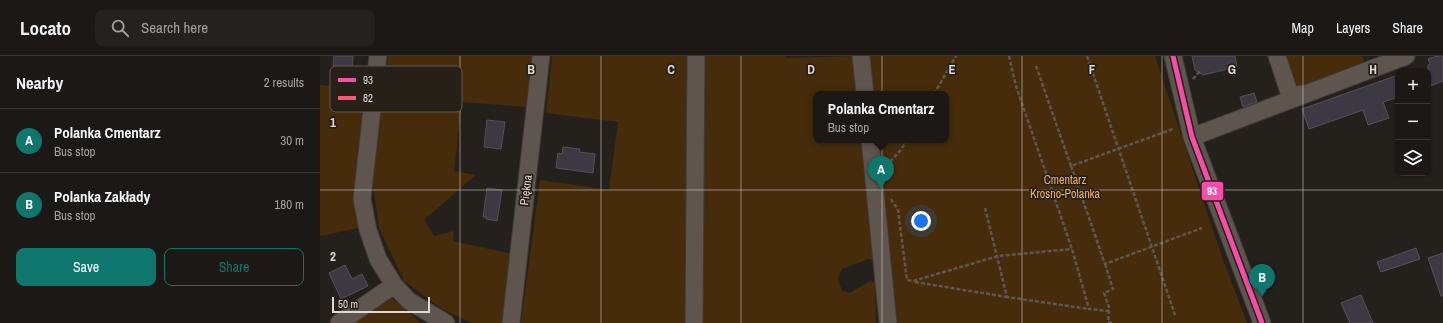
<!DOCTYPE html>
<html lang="en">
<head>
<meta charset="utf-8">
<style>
	body { margin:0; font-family:"Archivo Narrow",sans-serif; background:#24211e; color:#f1f3f6 }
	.controls { position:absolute; right:12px; top:12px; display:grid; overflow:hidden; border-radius:8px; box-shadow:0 1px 3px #0004 }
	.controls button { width:36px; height:36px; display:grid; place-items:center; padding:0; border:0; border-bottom:1px solid #393734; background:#1b1815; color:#f1f3f6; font:20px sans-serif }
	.scale { position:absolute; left:12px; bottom:10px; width:98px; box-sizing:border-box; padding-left:4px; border:2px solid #ded9d4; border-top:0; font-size:11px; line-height:14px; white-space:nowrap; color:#ded9d4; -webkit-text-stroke:3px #272019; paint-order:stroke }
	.you { position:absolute; left:601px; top:165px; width:14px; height:14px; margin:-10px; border:3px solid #fff; border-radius:50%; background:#1a73e8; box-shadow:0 0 0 6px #1a73e833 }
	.badge { display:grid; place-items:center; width:26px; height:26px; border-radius:50%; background:#0f766e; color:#fff; font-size:13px; font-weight:700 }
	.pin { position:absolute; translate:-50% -33px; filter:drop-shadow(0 1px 2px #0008) }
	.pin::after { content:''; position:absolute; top:21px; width:14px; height:12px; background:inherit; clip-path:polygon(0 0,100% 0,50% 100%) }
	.popup { position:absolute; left:493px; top:35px; width:136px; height:52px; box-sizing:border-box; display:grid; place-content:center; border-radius:8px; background:#1b1815; filter:drop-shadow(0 1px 3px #0005); font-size:13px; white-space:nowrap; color:#a0a0a0 }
	.popup b { font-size:15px; color:#f1f3f6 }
	.popup::after { content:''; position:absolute; left:50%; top:100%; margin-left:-8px; border:8px solid transparent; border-top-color:#1b1815 }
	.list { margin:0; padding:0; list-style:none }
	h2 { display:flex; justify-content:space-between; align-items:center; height:52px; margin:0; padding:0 16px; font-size:17px }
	h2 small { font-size:13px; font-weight:400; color:#a0a0a0 }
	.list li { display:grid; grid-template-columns:26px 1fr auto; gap:12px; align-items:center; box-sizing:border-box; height:64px; padding:0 16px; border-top:1px solid #393734 }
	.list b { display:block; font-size:15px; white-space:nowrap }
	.list p { margin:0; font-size:13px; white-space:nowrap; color:#a0a0a0 }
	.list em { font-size:13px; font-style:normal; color:#a0a0a0 }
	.actions { display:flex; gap:8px; padding:12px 16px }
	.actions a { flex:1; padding:9px 0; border:1px solid #0f766e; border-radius:8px; text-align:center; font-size:14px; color:#0f766e }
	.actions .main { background:#0f766e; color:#fff }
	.icon { flex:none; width:22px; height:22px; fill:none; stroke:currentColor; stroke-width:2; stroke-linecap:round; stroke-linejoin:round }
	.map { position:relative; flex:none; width:1123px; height:267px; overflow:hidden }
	header { display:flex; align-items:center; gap:24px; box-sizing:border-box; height:56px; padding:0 20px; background:#1b1815; border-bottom:1px solid #393734 }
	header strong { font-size:19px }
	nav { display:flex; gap:22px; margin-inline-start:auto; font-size:14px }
	.search { width:280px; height:36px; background:#24211e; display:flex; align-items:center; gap:10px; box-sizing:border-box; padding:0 14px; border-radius:8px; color:#a0a0a0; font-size:15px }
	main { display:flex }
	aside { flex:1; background:#1b1815 }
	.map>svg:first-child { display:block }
	.green { fill:#462c0a }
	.building { fill:#3c3944; stroke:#535252 }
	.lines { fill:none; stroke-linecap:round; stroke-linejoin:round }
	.minor-casing { stroke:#3d3a37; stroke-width:19 }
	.path { stroke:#5b5752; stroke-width:2.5; stroke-dasharray:4 2; stroke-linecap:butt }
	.minor { stroke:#5e564e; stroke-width:17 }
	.bus-1-casing { stroke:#272019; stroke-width:8 }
	.bus-1 { stroke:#f54da8; stroke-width:5 }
	.grid { fill:none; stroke:#ded9d4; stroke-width:1; stroke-opacity:0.55 }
	.labels { text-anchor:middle; stroke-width:3.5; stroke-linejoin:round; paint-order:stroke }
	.park-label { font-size:12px; fill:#f7ac55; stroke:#272019 }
	.street-label { font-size:12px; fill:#ded9d4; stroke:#272019 }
	.key { fill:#272019; stroke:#5e5851; stroke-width:1 }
	.key-label { font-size:11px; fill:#ded9d4 }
	.grid-label { font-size:13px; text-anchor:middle; font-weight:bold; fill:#ded9d4; stroke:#272019; stroke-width:3.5; stroke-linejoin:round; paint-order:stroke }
	.line-badge { stroke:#272019; stroke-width:1.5 }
	.badge-label { font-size:11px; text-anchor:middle; font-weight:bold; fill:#fff }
</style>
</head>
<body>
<header>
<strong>Locato</strong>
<div class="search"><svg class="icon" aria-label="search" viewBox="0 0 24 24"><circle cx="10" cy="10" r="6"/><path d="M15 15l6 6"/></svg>Search here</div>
<nav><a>Map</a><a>Layers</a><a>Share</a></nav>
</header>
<main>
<aside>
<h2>Nearby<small>2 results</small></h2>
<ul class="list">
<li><span class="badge">A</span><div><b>Polanka Cmentarz</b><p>Bus stop</p></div><em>30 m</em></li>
<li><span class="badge">B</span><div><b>Polanka Zakłady</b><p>Bus stop</p></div><em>180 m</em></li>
</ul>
<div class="actions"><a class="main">Save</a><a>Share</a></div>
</aside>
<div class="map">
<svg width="1123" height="267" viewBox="0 0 1123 267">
	<rect width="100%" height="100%" fill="#24201c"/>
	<path class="green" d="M68,0h144l-4,51 -66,-5 -8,69 22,4 -52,45 10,16 20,-5 -1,10 59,13 -9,69h-31l-30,-14 -38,-28 -25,-53 -7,-50z
		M232,0h138l-5,267h-164l19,-143 69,10 9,-68 -72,-9z
		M383,0h82l1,2 68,-2 4,38h-42v46h46l13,120 -6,-1 -27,10 -4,10 4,12 8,2 20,-12 5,2 1,40h-176z
		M547,0h288l66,198 26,69h-359l-13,-183h71v-46h-76z
		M958,0h84l5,13 -76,29z
		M0,29l48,5 -9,138 -39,8z
		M69,240l32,27h-67l23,-16z"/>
	<path class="building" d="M14,0h19l-1,13 -19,-2z
		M872,0h43l2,11 -34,8 -8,-5z
		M1117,0h6v25l-15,6v-22l2,-1 -2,-5z
		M1078,19v22l-15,5 6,16 -21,7 -5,-15 -54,19 -7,-20z
		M934,37l3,9 -14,5 -3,-10z
		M167,64l18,2 -4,27 -17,-2z
		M243,91l17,2 -1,3 16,2 -2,19 -37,-5 2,-15 4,1z
		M167,132l15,2 -5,31 -11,-2v-2h-3z
		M1096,192l4,11 -39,13 -4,-10z
		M1123,197v43h-2l-13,-38z
		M25,209l7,14 10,-5 6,12 -27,13 -12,-26z
		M1041,239l12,28h-23l-9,-20z"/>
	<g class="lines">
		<defs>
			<path id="minor" d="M58,0l-16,143 6,31 10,29 16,26 15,16 37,22
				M541,0l4,38
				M853,0l19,81 70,186
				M957,0l14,42 10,-4
				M872,81l214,-81
				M550,84l18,183
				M19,267l55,-38
				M191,267l30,-267
				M374,267l2,-267"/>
		</defs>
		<use href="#minor" class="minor-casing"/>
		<path class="path" d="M689,0l7,30 56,163 17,60 20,2
			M767,0l88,259
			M716,10l35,100 102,-37
			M873,23l7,-8
			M614,38l22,-38
			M566,110l14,-15 7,-11
			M751,110l34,98 97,-36
			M571,143l7,11 9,70 6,1 85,-25 74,-7
			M665,152l22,89 82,12
			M785,208l8,25 -9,4 5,14 -1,15 6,1
			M595,226l92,15"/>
		<use href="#minor" class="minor"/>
		<defs>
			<path id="bus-1" d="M853,0l19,81 70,186"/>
		</defs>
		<use href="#bus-1" class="bus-1-casing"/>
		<use href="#bus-1" class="bus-1"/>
	</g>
	<path class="grid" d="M140,0v267M281,0v267M421,0v267M562,0v267M702,0v267M842,0v267M983,0v267M0,134h1123"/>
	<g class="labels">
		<g class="park-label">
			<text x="745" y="128">Cmentarz<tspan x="745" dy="14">Krosno-Polanka</tspan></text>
		</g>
		<g class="street-label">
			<text transform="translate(206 134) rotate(-83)" y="4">Piękna</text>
		</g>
	</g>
	<rect x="10" y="10" width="132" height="46" rx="6" class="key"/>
	<rect x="18" y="22" width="18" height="4" fill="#f54da8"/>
	<rect x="18" y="40" width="18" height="4" fill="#f75a77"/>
	<g class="key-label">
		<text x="43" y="28">93</text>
		<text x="43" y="46">82</text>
	</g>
	<g class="grid-label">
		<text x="211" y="18">B</text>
		<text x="351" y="18">C</text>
		<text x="491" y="18">D</text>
		<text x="632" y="18">E</text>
		<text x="772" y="18">F</text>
		<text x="912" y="18">G</text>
		<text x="1053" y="18">H</text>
		<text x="13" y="71">1</text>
		<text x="13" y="205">2</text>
	</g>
	<rect class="line-badge" x="881" y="125" width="23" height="20" rx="4" fill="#f54da8"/>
	<g class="badge-label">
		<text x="892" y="139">93</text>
	</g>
</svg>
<div class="controls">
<button>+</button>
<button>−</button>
<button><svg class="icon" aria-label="layers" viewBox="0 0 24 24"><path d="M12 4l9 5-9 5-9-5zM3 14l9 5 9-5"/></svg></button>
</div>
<div class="scale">50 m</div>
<div class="you"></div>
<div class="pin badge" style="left:561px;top:133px">A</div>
<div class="popup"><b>Polanka Cmentarz</b>Bus stop</div>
<div class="pin badge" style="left:942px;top:241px">B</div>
</div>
</main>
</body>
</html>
